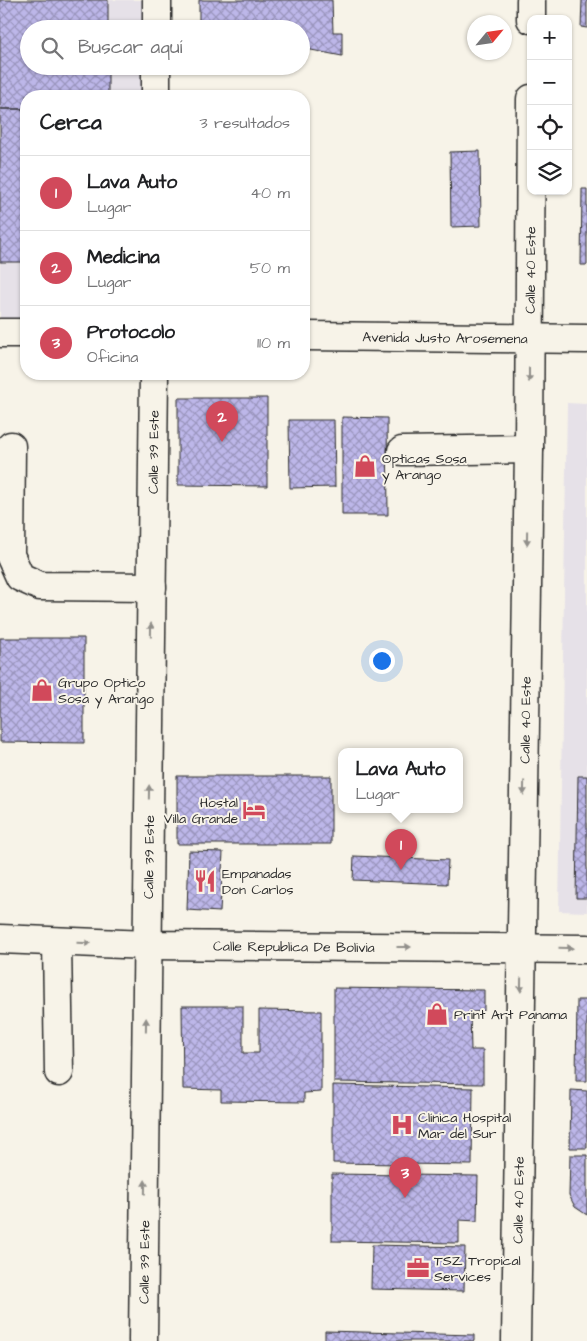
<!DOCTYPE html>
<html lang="es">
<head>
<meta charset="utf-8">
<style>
	body { margin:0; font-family:"Architects Daughter",sans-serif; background:#f6f6f6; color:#202124 }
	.controls { position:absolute; right:15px; top:15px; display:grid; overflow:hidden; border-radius:10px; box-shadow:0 1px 4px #0004 }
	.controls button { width:45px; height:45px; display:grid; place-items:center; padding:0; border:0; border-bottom:1px solid #e0e0e0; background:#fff; color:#202124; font:25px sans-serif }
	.compass { position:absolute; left:467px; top:15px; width:45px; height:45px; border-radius:50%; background:#fff; box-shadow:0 1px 4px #0004; rotate:61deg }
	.you { position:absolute; left:381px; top:660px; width:18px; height:18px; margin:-12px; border:4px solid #fff; border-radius:50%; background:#1a73e8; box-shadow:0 0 0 8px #1a73e833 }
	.badge { display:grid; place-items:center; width:32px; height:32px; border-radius:50%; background:#d1495b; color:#fff; font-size:16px; font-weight:700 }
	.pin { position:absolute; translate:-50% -41px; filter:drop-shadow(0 1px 2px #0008) }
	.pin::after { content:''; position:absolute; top:26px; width:18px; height:15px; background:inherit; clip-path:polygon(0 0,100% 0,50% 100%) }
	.popup { position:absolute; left:338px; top:748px; width:125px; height:65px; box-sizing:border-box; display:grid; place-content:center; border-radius:10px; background:#fff; filter:drop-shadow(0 1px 4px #0005); font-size:16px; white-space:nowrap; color:#757577 }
	.popup b { font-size:19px; color:#202124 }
	.popup::after { content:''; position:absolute; left:50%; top:100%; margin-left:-10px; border:10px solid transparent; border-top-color:#fff }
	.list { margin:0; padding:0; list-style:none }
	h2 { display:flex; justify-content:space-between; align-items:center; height:65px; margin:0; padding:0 20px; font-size:21px }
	h2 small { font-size:16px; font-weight:400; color:#757577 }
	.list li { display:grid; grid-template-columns:32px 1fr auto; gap:15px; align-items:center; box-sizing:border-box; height:75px; padding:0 20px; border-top:1px solid #e0e0e0 }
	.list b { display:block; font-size:19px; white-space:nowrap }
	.list p { margin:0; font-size:16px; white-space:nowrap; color:#757577 }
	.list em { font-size:16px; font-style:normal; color:#757577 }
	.icon { flex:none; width:28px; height:28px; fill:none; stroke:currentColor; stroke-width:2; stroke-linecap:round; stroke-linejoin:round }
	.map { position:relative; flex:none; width:587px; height:1341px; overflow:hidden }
	.search { position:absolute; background:#fff; box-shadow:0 1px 4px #0004; left:20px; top:20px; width:290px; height:55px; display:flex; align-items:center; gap:12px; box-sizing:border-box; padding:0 18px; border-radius:28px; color:#757577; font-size:19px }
	.panel { position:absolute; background:#fff; box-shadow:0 1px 4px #0004; left:20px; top:90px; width:290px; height:290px; border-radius:20px }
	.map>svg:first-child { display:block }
	.built { fill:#e6e1e8 }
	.building { fill:url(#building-cross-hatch); stroke:#2b2b2b }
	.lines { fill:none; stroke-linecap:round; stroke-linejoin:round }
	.minor-casing { stroke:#2b2b2b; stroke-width:31 }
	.minor { stroke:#f7f3e8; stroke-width:28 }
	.oneway { fill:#918f8a }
	.labels { text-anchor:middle; stroke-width:4; stroke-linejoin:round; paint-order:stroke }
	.street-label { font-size:14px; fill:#2b2b2b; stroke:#f7f3e8 }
	.poi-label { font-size:14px; fill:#2b2b2b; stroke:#f7f3e8; text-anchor:start }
</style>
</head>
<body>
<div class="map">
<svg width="587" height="1341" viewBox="0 0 587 1341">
	<defs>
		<pattern id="building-cross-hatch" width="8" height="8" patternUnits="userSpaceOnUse" patternTransform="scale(1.25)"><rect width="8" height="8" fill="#bdb7e9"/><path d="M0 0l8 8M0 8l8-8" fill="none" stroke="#9a95bd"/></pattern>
	</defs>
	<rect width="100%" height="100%" fill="#f7f3e8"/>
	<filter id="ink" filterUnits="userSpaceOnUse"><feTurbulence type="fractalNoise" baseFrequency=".02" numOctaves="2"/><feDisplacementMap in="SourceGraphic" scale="10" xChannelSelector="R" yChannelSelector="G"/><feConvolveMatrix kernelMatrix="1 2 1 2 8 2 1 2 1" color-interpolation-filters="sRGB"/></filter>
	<g filter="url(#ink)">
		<path class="built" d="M0,0h157v29h-128v37h127v30h-130v237h-26z
			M567,403l20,1v508l-28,-1z"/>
		<path class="building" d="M0,0h108v29h-79v37h79v30h-82v13h-26z
			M199,0h133l1,32h9v24l-41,-8v-19h-102z
			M582,0h5v28l-6,-1z
			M0,109h26v153h-26z
			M480,151l1,75 -30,1 -1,-75z
			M582,189h5v76h-6z
			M178,398h89v88l-89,-1z
			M342,417l45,1 1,97h-46z
			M289,420h45l1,67 -45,1z
			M0,638h84v105l-84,-1z
			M177,776h154v68h-154z
			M578,776h9v122h-11z
			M189,851l34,1 -3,60 -33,-2z
			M354,856l94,4 -1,24 -94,-4z
			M334,988l150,2v21l-14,1 1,38h12v34l-149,-2z
			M577,1000h10v81h-11z
			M182,1006h61v47h16v-43l62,1v81l-17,1v9l-83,-1v-11l-38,-1z
			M333,1085l140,3 -1,77 -139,-2z
			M571,1090l16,1v57h-17z
			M570,1155h17v60l-12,-8 -6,-12z
			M332,1174l146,2 -1,45 -18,-1v23l-127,-2z
			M372,1245l93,2 -1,44 -93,-2z
			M325,1331l149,4v6h-149z"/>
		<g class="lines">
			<defs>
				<g id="minor">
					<path d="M531,19v-19"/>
					<path d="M157,29v-29"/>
					<path d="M156,96v-30"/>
					<path d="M0,333h26"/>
					<path id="s1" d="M304,336l283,3"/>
					<path d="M11,446l-1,109 10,22 20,9 112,1"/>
					<path d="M402,451l127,-2"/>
					<path id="s2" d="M0,939l147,6 440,4"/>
					<path d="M57,942l2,130"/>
					<path id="s3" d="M143,1341l11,-967"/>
					<path id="s4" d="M516,1341l13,-892 2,-350"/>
				</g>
			</defs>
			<use href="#minor" class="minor-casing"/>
			<use href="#minor" class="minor"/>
		</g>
		<defs><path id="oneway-solid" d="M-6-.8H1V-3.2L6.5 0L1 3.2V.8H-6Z" transform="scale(1.25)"/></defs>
		<g class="oneway">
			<use href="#oneway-solid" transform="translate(529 375) rotate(90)"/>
			<use href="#oneway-solid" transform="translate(527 538) rotate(91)"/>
			<use href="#oneway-solid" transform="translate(151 630) rotate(-89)"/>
			<use href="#oneway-solid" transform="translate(524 788) rotate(91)"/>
			<use href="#oneway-solid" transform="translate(149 792) rotate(-89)"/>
			<use href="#oneway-solid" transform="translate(84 943) rotate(2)"/>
			<use href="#oneway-solid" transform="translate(404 947)"/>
			<use href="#oneway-solid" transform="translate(566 948) rotate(1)"/>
			<use href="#oneway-solid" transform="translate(521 985) rotate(91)"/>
			<use href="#oneway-solid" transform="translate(146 1025) rotate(-89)"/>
			<use href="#oneway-solid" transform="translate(145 1187) rotate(-89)"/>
		</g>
	</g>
	<defs>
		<symbol id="shop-bare" viewBox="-9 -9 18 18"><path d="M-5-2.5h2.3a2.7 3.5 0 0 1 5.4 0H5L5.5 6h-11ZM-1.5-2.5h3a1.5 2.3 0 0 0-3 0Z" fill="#d1495b" stroke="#f7f3e8" stroke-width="2.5" paint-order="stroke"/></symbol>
		<symbol id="hotel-bare" viewBox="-9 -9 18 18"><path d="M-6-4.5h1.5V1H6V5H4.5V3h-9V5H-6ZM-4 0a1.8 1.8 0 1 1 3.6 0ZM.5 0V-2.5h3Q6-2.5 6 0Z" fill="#d1495b" stroke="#f7f3e8" stroke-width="2.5" paint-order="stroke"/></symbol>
		<symbol id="restaurant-bare" viewBox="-9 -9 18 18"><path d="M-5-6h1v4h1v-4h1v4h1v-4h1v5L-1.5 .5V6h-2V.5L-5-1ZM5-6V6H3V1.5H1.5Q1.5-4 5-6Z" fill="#d1495b" stroke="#f7f3e8" stroke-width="2.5" paint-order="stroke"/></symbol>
		<symbol id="hospital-bare" viewBox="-9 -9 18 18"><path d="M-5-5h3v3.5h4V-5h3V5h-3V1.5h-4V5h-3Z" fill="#d1495b" stroke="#f7f3e8" stroke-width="2.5" paint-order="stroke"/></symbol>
		<symbol id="office-bare" viewBox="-9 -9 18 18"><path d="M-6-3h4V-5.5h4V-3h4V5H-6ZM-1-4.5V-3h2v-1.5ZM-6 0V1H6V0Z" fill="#d1495b" stroke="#f7f3e8" stroke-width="2.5" paint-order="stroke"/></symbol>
	</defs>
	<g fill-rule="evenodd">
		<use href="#shop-bare" x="349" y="450" width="32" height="32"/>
		<use href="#shop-bare" x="26" y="674" width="32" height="32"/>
		<use href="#hotel-bare" x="238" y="794" width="32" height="32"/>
		<use href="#restaurant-bare" x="189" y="865" width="32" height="32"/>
		<use href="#shop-bare" x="421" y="998" width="32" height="32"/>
		<use href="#hospital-bare" x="386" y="1109" width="32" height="32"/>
		<use href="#office-bare" x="402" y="1252" width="32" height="32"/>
	</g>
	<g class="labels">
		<g class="street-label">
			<text dy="5" stroke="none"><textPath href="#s4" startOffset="1071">Calle 40 Este</textPath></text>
			<text dy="5" stroke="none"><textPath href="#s1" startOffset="141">Avenida Justo Arosemena</textPath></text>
			<text dy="5" stroke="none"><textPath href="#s3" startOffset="889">Calle 39 Este</textPath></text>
			<text dy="5" stroke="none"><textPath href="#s4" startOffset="621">Calle 40 Este</textPath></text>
			<text dy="5" stroke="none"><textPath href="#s3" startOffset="484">Calle 39 Este</textPath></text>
			<text dy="5" stroke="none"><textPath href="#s2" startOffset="294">Calle Republica De Bolivia</textPath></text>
			<text dy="5" stroke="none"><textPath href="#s4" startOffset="141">Calle 40 Este</textPath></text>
			<text dy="5" stroke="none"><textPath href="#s3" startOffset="79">Calle 39 Este</textPath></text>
		</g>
		<g class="poi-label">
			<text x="382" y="463">Opticas Sosa<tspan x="382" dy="16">y Arango</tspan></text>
			<text x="58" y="687">Grupo Optico<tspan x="58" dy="16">Sosa y Arango</tspan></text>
			<text x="238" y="807" text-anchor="end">Hostal<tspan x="238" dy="16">Villa Grande</tspan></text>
			<text x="222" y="878">Empanadas<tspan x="222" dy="16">Don Carlos</tspan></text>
			<text x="454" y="1019">Print Art Panama</text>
			<text x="418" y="1122">Clínica Hospital<tspan x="418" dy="16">Mar del Sur</tspan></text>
			<text x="434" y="1265">TSZ Tropical<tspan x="434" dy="16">Services</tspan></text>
		</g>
	</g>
</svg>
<div class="controls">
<button>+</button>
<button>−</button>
<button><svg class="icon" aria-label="locate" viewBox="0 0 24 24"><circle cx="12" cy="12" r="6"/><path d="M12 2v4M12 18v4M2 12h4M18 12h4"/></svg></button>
<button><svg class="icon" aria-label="layers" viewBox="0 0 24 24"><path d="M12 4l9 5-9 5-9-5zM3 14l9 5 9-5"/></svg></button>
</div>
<svg class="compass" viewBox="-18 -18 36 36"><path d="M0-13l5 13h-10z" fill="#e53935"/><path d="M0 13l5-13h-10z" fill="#757577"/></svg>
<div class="you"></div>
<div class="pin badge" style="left:401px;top:870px">1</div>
<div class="popup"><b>Lava Auto</b>Lugar</div>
<div class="pin badge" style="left:222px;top:442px">2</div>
<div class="pin badge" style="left:405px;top:1198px">3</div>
<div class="search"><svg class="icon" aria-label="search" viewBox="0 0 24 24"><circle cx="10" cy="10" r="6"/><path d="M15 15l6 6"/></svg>Buscar aquí</div>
<section class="panel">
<h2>Cerca<small>3 resultados</small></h2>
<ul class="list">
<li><span class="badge">1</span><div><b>Lava Auto</b><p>Lugar</p></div><em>40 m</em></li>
<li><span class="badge">2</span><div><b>Medicina</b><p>Lugar</p></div><em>50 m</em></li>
<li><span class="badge">3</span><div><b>Protocolo</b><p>Oficina</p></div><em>110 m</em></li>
</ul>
</section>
</div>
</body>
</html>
